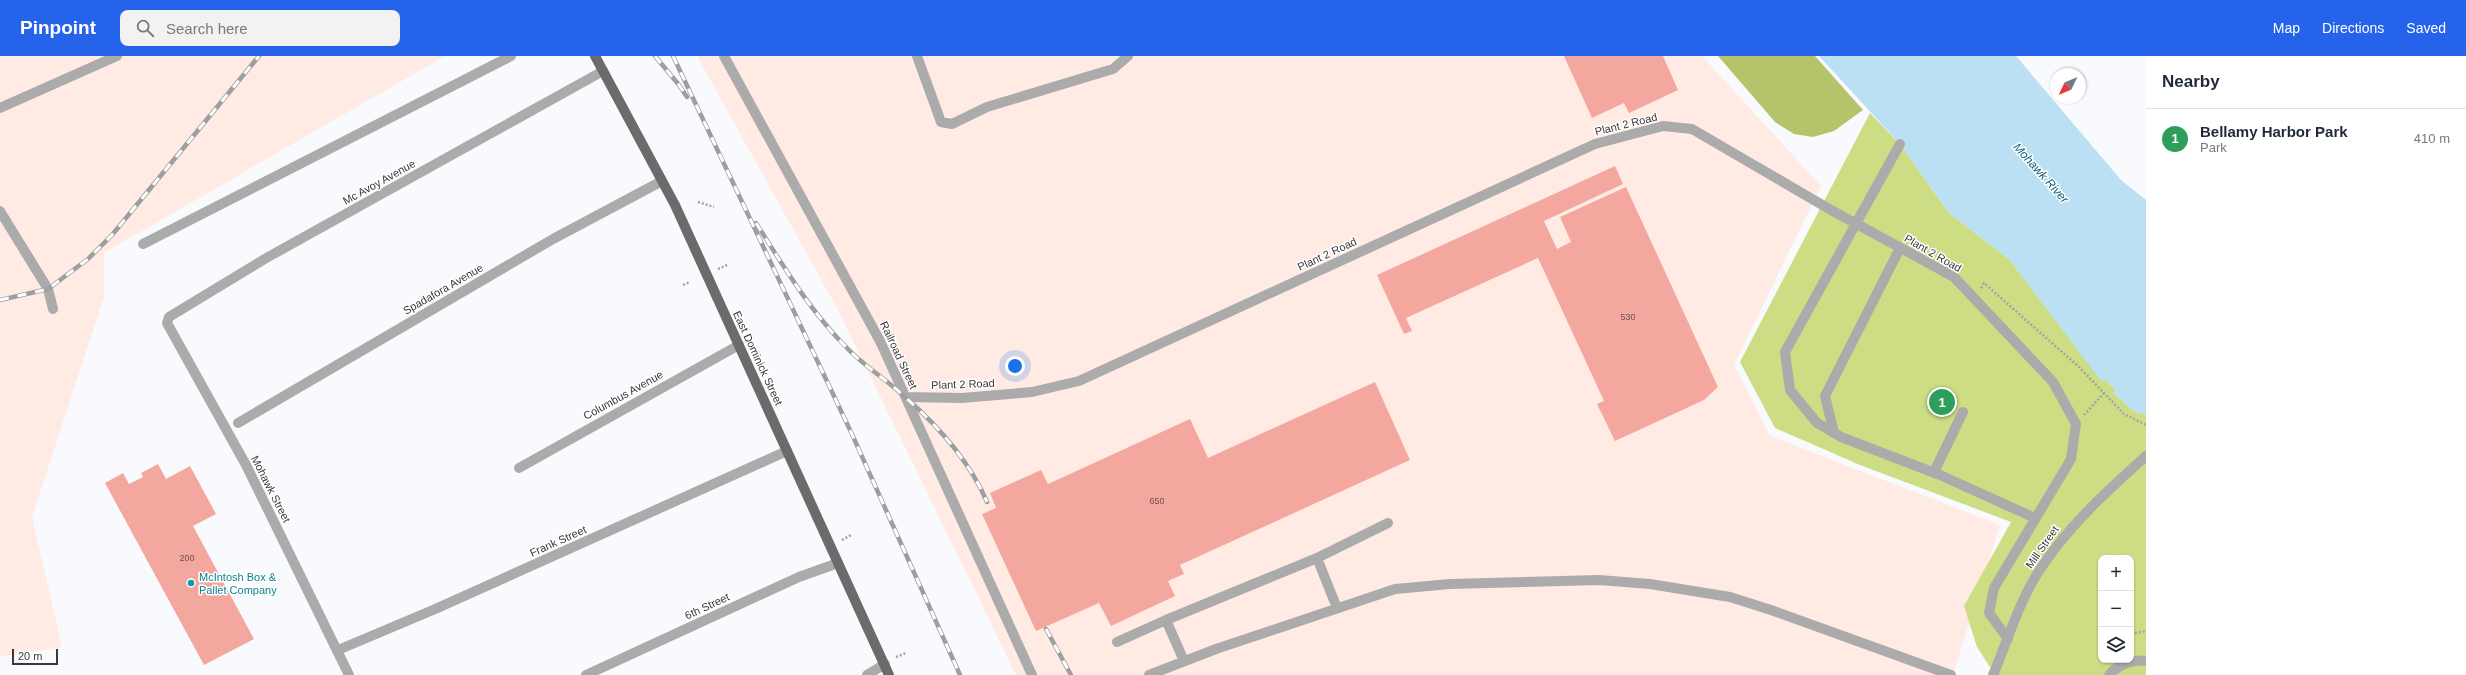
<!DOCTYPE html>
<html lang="en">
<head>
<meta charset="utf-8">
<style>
	body { margin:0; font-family:Arial,sans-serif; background:#f2f2f3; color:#1f2937 }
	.controls { position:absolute; right:12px; bottom:12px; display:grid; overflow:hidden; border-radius:8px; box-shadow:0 1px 3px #0004 }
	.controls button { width:36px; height:36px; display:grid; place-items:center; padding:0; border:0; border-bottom:1px solid #e0e1e3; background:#fff; color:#1f2937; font:20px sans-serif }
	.compass { position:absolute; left:2050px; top:12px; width:36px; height:36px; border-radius:50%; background:#fff; box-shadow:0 1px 3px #0004; rotate:226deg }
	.scale { position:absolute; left:12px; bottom:10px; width:46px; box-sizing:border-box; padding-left:4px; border:2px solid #39393a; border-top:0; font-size:11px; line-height:14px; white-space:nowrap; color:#39393a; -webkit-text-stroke:3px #fff; paint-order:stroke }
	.you { position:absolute; left:1015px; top:310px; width:14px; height:14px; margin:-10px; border:3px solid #fff; border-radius:50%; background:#1a73e8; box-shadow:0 0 0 6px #1a73e833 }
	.badge { display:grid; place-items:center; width:26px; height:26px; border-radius:50%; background:#2563eb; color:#fff; font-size:13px; font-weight:700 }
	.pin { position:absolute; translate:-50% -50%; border:2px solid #fff; box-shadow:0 1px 4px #0006 }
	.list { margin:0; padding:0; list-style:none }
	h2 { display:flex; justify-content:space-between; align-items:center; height:52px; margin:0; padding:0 16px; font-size:17px }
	h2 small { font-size:13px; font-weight:400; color:#747a83 }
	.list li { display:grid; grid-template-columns:26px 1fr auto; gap:12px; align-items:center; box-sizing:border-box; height:60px; padding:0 16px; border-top:1px solid #e0e1e3 }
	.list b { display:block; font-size:15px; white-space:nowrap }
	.list p { margin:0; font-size:13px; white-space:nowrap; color:#747a83 }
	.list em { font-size:13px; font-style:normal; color:#747a83 }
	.icon { flex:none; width:22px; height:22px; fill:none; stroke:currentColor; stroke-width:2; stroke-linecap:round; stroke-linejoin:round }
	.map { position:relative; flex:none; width:2146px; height:619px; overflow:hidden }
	header { display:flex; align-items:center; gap:24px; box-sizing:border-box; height:56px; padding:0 20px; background:#2563eb; color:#fff }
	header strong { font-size:19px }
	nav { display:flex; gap:22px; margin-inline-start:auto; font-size:14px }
	.search { width:280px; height:36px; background:#f2f2f3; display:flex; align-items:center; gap:10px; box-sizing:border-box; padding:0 14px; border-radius:8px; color:#747a83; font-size:15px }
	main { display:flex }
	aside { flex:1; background:#fff }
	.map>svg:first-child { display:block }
	.industrial { fill:#ffebe4 }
	.green { fill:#cddd84; fill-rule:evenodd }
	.forest { fill:#b5c46b }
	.water { fill:#bbdff3 }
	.building { fill:#f4a79e }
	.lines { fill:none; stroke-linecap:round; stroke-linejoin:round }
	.path { stroke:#a3a4a6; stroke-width:2.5; stroke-dasharray:2 2; stroke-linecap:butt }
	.minor { stroke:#acabab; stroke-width:10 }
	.major { stroke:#6c6a6a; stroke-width:10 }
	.rail-casing { stroke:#9d9ea0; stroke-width:4.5 }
	.rail { stroke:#fff; stroke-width:3; stroke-dasharray:9; stroke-linecap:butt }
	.culture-dot { fill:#0f9aa8; stroke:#fff; stroke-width:1.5 }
	.labels { text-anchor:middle; stroke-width:3; stroke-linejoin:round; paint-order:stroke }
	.number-label { font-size:9px; fill:#685453 }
	.street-label { font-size:11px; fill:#39393a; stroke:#fff }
	.culture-label { font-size:11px; fill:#0d838f; stroke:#fff; text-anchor:start }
	.water-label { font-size:12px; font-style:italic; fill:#105e7f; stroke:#fff }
</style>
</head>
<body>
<header>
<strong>Pinpoint</strong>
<div class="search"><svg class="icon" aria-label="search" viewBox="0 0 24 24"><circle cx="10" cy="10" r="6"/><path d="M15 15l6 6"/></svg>Search here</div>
<nav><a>Map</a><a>Directions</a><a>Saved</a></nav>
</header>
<main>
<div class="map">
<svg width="2146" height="619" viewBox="0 0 2146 619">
	<rect width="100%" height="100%" fill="#f9fafd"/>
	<path class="industrial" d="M0,0h445l-341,197v44l-72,220 30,130 -62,10z
		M697,0h1005l119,130 -87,179 36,71 230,89 -47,150h-937l-178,-365z"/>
	<path class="green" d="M1870,57l30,31 49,69 60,46 93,122 3,-2 11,11 -2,3 19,18 13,3v261h-151l-18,-28 -13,-41 47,-84 -151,-57 -85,-37 -35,-66zM2101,502h30v102h-30z"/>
	<path class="forest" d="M1718,0h97l48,54 -29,21 -21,6 -19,-3 -19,-12z"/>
	<path class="water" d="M1819,0h197l105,124 25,20v214l-13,-3 -20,-18 3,-3 -11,-11 -3,3 -93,-123 -60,-46 -49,-69z"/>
	<path class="building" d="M1564,0h99l15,34 -49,23 -5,-10 -32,15z
		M1615,110l8,18 -79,37 13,28 14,-7 -11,-25 66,-30 92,200 -14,13 -89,41 -18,-37 7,-3 -66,-143 -132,60 6,13 -8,3 -27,-59z
		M1375,326l35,78 -230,105 4,9 -16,7 7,15 -64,30 -12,-23 -63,28 -54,-117 14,-6 -6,-15 51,-23 7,14 142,-65 18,39z
		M158,408l8,15 24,-13 26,48 -23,12 61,113 -50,26 -99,-182 18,-10 6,11 14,-7 -2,-4z"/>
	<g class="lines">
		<path class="path" d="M698,146l16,5
			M718,213l9,-4
			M683,229l7,-3
			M1981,232l3,-5 95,84 45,47 22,11
			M2084,359l21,-23
			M842,484l9,-5
			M2131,578l15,-3
			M896,601l10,-4"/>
		<path class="minor" d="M724,0l156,285 152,334
			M917,0l24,66 11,2 35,-17 126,-38 15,-13
			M0,52l117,-52
			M1900,88l-115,208 5,38 27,33 24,14 99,38 95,43
			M0,155l48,78 5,20
			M143,188l368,-188
			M906,341l56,1 70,-6 47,-11 516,-237 68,-18 29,3 139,81 123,67 99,105 23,42 -5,35 -77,129 -5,25 19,26
			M238,367l315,-184 109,-58
			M1834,377l-9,-37 75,-148
			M519,412l220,-123
			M1934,416l29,-60
			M1317,502l20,50
			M1166,564l18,41
			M1117,586l49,-22 151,-62 71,-35
			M338,594l95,-40 354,-159
			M349,619l-103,-210 -79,-142 2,-6 99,-60 335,-186
			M586,619l213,-98 39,-14
			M867,619l18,-11
			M1149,619l67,-26 179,-60 55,-5 149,-4 51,4 80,13 41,13 180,65
			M1993,619c14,-33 25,-70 44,-101 29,-46 69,-82 109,-118
			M2109,619c8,-10 24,-16 37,-14"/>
		<path class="major" d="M595,0l80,149 214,470"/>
		<defs>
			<path id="rail" d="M655,0l24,29 8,12
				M673,0l178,376 109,243
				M756,167c28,44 54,88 91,125 17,18 40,32 58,49 32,28 65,65 82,105
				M0,244l48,-11 40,-30 24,-24 147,-179
				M1046,573l25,46"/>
		</defs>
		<use href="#rail" class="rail-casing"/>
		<use href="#rail" class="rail"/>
	</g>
	<circle class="culture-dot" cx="191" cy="527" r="4"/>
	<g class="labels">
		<g class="number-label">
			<text x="1628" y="264">530</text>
			<text x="1157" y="448">650</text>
			<text x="187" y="505">200</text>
		</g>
		<g class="street-label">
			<text transform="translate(1626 68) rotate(-14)" y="4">Plant 2 Road</text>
			<text transform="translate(379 126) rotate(-29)" y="4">Mc Avoy Avenue</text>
			<text transform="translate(1933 197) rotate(30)" y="4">Plant 2 Road</text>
			<text transform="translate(1327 198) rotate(-25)" y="4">Plant 2 Road</text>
			<text transform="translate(443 233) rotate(-30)" y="4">Spadafora Avenue</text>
			<text transform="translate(899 299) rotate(65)" y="4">Railroad Street</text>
			<text transform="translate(758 302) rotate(65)" y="4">East Dominick Street</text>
			<text transform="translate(963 328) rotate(-2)" y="4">Plant 2 Road</text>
			<text transform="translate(623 339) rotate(-29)" y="4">Columbus Avenue</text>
			<text transform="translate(271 433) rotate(63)" y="4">Mohawk Street</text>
			<text transform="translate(558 485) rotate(-24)" y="4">Frank Street</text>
			<text transform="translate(2042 491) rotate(-55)" y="4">Mill Street</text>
			<text transform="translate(707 550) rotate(-25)" y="4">6th Street</text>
		</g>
		<g class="culture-label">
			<text x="199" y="525">McIntosh Box &amp;<tspan x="199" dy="13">Pallet Company</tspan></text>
		</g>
		<g class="water-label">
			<text transform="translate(2041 117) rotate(48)" y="4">Mohawk River</text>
		</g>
	</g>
</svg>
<div class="controls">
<button>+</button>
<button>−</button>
<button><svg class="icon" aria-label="layers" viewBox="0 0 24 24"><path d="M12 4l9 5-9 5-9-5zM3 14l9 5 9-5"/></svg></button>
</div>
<svg class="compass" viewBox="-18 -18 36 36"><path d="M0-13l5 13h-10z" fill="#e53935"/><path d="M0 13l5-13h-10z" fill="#747a83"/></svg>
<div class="scale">20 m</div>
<div class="you"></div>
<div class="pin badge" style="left:1942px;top:346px;background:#2e9e5b">1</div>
</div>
<aside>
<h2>Nearby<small></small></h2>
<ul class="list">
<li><span class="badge" style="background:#2e9e5b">1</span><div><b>Bellamy Harbor Park</b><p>Park</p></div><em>410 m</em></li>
</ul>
</aside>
</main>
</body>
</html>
